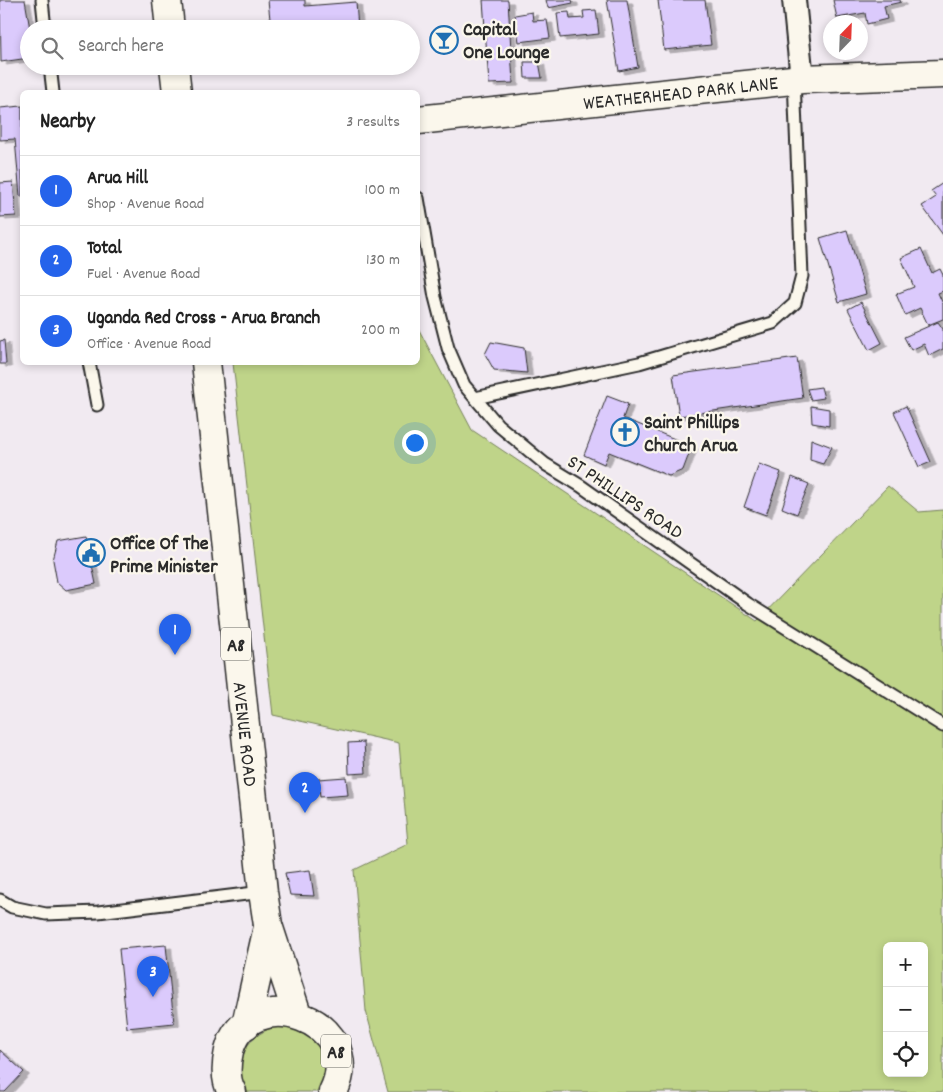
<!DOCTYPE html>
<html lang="en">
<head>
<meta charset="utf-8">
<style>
	body { margin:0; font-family:Dekko,sans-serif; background:#f2f2f2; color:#222 }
	.controls { position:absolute; right:15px; bottom:15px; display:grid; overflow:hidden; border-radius:8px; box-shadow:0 2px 8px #0003 }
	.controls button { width:45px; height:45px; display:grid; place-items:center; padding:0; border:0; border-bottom:1px solid #e0e0e0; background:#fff; color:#222; font:25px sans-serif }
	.compass { position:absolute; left:823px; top:15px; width:45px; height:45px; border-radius:50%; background:#fff; box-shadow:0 2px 8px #0003; rotate:23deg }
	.you { position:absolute; left:414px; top:442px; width:18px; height:18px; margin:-12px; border:4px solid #fff; border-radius:50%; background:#1a73e8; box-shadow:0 0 0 8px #1a73e833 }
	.badge { display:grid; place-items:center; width:32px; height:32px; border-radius:50%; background:#2563eb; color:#fff; font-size:16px; font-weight:700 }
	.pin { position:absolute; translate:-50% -41px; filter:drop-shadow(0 1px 2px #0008) }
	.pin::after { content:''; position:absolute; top:26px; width:18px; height:15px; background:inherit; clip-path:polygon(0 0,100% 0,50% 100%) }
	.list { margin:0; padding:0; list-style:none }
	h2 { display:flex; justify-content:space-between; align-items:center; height:65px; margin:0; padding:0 20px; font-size:21px }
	h2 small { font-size:16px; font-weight:400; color:#767676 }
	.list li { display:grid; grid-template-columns:32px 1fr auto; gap:15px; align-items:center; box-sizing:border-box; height:70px; padding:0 20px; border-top:1px solid #e0e0e0 }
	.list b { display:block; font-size:19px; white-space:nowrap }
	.list p { margin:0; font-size:16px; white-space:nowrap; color:#767676 }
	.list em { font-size:16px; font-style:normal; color:#767676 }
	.icon { flex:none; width:28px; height:28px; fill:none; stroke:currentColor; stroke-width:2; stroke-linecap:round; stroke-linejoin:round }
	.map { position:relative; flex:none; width:943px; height:1092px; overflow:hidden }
	.search { position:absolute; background:#fff; box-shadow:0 2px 8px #0003; left:20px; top:20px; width:400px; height:55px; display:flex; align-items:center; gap:12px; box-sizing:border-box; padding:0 18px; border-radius:28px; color:#767676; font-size:19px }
	.panel { position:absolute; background:#fff; box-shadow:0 2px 8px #0003; left:20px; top:90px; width:400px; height:275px; border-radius:8px }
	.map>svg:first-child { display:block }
	.green { fill:#bfd489; stroke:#75805a; fill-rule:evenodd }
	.building { fill:#dbcafc; stroke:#2b2b2b; filter:url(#shadow) }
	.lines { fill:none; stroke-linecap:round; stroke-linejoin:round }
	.lane-casing { stroke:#2b2b2b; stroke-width:15 }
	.street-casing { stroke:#2b2b2b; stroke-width:26 }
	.secondary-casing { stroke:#2b2b2b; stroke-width:31 }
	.primary-casing { stroke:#2b2b2b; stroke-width:31 }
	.lane { stroke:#fbf7ec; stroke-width:11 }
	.street { stroke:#fbf7ec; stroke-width:22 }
	.secondary { stroke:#fbf7ec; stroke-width:28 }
	.primary { stroke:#fbf7ec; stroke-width:28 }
	.labels { text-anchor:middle; stroke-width:4.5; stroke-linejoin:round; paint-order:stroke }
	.shield { fill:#fbf7ec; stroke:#696865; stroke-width:1 }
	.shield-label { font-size:19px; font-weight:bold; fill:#2b2b2b }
	.poi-label { font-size:20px; font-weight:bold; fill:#2b2b2b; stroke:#fbf7ec; text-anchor:start }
	.street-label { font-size:20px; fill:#2b2b2b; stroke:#fbf7ec }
</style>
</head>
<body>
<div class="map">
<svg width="943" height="1092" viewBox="0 0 943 1092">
	<defs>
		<filter id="shadow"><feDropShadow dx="5.5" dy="3" stdDeviation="0" flood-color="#0004"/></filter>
	</defs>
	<rect width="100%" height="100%" fill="#f1eaf1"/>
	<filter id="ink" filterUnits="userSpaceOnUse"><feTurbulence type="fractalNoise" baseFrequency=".02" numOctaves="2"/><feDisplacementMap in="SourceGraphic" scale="10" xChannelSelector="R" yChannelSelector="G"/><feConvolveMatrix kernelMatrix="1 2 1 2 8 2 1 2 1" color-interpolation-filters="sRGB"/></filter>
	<g filter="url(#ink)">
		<path class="green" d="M418,328l54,102 285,191 131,-135 31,26 24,-2v582h-555l-22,-81 -12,-141 54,-26 -9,-101 -126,-28 -40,-352 185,-1zM887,946h37v127h-37z
			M274,1027c22,-1 52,11 52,38 0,8 -3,18 -4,27h-78c-11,-29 0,-55 30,-65z"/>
		<path class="building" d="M0,0h25l5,29 -1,29 -28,4z
			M268,0h37v6l51,-4 2,26 -87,1z
			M483,0h25l5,83 -24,1z
			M546,0h26l1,3 -25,5z
			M607,0h20l11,67 -19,4z
			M658,0h47l6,45 -47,5z
			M833,0h67l1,2 -17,4 3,13 -20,5 -2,-11 -28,5z
			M596,10l3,24 -39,4 -3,-25 12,-1 1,7 14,-1 -1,-7z
			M532,12l1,9 14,-1 3,18 -31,4 -4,-27z
			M524,62h15l3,16h-17z
			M22,106v91l-2,-1 -5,-57 -15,1v-32z
			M13,182l3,34 -16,1v-34z
			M943,183v52l-21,-29 14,-9 -5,-6z
			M847,230l19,64 -27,8 -19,-64z
			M921,249l11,24 8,-4 3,6v16l-5,2 5,11v15l-15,6 -8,-17 -15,7 -9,-21 18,-7 -13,-29z
			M861,302l21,41 -13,7 -21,-41z
			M938,322l5,7v20l-14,7 -5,-12 -13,6 -7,-13z
			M4,340l2,24h-6v-23z
			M491,342l33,6 3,25 -33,-3 -9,-16z
			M797,358l6,40 -124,18 -6,-41z
			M821,387l3,11 -13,2 -4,-11z
			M607,396l21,8 -5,14 69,28 -9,24 -14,6 -60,-24 -5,12 -20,-9z
			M811,406l18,3v17l-17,-3z
			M906,406l25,56 -12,5 -25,-55z
			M811,439l21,8 -9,17 -13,-4z
			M759,464l22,8 -15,43 -22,-8z
			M792,477l17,7 -12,30 -15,-6z
			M86,536l10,48 -30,6 -9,-8 -4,-22 5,-19z
			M364,742l2,31 -17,1 -1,-31z
			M346,777l2,18 -28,2 -2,-18z
			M310,870l4,26 -24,-1 -5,-22z
			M166,945l8,78 -47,5 -8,-79z
			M0,1050l24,22 -19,20h-5z"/>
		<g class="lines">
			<defs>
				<path id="lane" d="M42,0l3,29
					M50,66l3,26
					M418,198l17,99 13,51 16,37 34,40 47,39 36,22 167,118 195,122
					M89,362l8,43
					M475,398l164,-35 134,-40 22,-20 7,-27 -8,-197
					M0,900l12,7 34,7 52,-2 165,-20"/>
				<path id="street" d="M794,0l8,79"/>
				<g id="secondary">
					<path id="s1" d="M418,120l384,-41 141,-5"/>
				</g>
				<g id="primary">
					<path d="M167,0l3,29"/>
					<path d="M174,66l3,26"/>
					<path id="s2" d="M206,362l57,530 5,33 29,89"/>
					<path d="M246,1025l22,-98"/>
					<path d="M232,1092c-7,-12 -6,-28 -3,-41 19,-73 140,-31 104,41"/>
				</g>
			</defs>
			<use href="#lane" class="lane-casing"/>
			<use href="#street" class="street-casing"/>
			<use href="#secondary" class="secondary-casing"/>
			<use href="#primary" class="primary-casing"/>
			<use href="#lane" class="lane"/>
			<use href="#street" class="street"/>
			<use href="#secondary" class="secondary"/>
			<use href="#primary" class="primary"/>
		</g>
	</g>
	<defs>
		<symbol id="bar-ring" viewBox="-11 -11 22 22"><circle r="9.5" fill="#fbf7ec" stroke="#1f6fb2" stroke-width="1.5"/><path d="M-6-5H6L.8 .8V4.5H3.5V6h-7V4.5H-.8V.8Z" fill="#1f6fb2"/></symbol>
		<symbol id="church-ring" viewBox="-11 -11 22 22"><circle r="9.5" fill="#fbf7ec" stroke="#1f6fb2" stroke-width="1.5"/><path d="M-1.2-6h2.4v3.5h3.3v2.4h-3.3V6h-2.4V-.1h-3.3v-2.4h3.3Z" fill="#1f6fb2"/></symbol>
		<symbol id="civic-ring" viewBox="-11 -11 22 22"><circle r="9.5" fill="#fbf7ec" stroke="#1f6fb2" stroke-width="1.5"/><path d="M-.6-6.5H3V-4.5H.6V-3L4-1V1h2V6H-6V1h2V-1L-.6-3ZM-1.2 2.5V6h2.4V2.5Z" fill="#1f6fb2"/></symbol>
	</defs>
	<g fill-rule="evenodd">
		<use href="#bar-ring" x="428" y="24" width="32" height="32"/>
		<use href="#church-ring" x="609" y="416" width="32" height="32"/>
		<use href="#civic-ring" x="75" y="537" width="32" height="32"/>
	</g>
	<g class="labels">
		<g class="shield">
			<rect x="221" y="627.5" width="30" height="33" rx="4"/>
			<rect x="321" y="1034.5" width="30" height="33" rx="4"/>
		</g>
		<g class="shield-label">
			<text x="236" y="651">A8</text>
			<text x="336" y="1058">A8</text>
		</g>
		<g class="poi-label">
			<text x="463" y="35">Capital<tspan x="463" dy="23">One Lounge</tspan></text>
			<text x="644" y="428">Saint Phillips<tspan x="644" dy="23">Church Arua</tspan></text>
			<text x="110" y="549">Office Of The<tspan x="110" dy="23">Prime Minister</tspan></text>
		</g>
		<g class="street-label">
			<text dy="7" stroke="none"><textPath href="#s1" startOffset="264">WEATHERHEAD PARK LANE</textPath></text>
			<text transform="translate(626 496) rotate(34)" y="7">ST PHILLIPS ROAD</text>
			<text dy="7" stroke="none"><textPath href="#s2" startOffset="374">AVENUE ROAD</textPath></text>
		</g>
	</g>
</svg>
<div class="controls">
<button>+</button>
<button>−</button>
<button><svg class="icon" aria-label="locate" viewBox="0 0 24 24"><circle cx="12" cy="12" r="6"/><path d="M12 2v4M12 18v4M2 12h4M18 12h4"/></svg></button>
</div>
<svg class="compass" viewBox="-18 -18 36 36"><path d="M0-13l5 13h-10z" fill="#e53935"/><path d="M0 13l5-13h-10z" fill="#767676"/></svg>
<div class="you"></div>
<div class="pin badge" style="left:175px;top:655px">1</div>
<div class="pin badge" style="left:305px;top:813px">2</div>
<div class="pin badge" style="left:153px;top:997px">3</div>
<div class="search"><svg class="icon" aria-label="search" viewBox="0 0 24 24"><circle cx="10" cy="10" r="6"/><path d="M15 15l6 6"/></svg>Search here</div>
<section class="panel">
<h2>Nearby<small>3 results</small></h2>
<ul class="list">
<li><span class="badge">1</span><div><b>Arua Hill</b><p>Shop · Avenue Road</p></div><em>100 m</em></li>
<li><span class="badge">2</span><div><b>Total</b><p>Fuel · Avenue Road</p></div><em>130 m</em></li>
<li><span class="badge">3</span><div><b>Uganda Red Cross - Arua Branch</b><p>Office · Avenue Road</p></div><em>200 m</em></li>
</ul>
</section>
</div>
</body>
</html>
